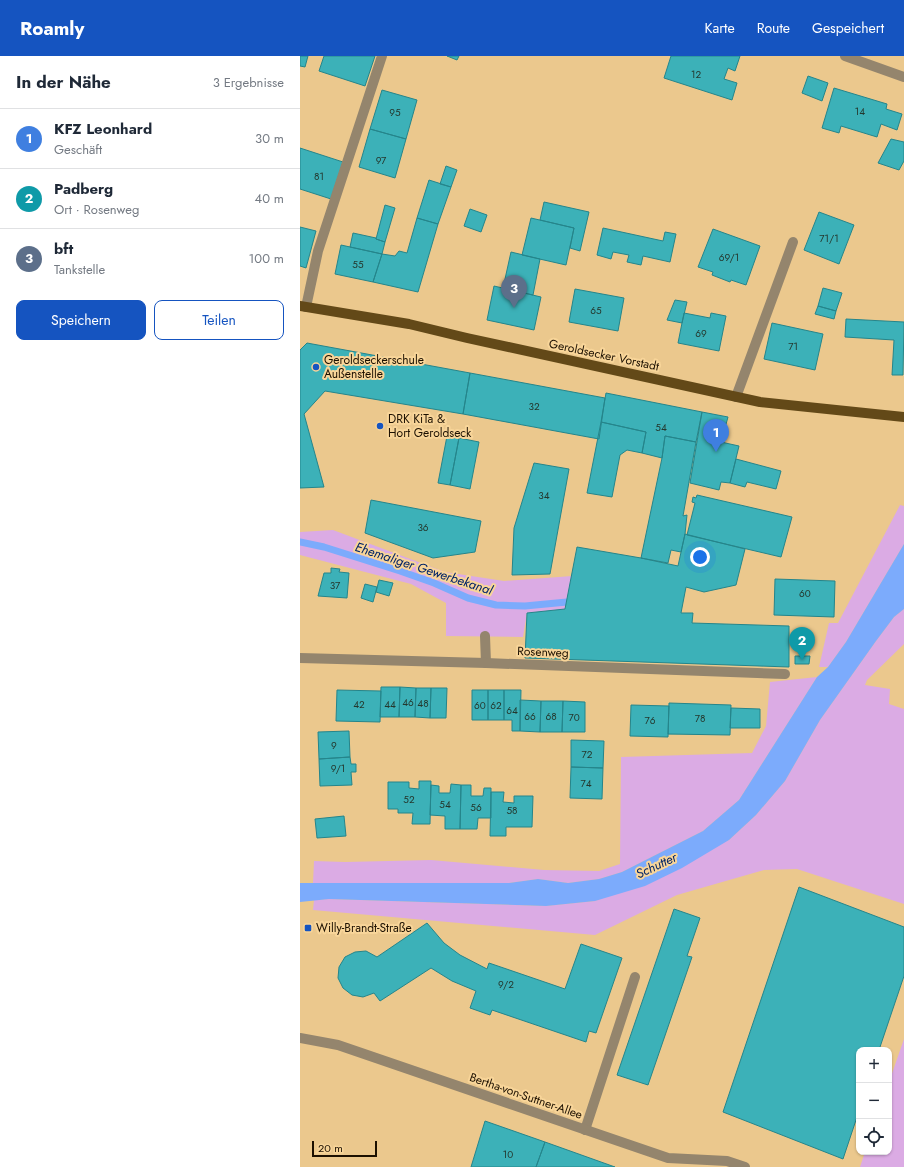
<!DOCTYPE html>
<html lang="de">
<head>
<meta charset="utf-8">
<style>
	body { margin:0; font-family:Jost,sans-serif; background:#f2f2f3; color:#1f2937 }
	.controls { position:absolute; right:12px; bottom:12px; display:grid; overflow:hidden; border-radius:8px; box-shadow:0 1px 3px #0004 }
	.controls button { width:36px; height:36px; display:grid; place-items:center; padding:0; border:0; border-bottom:1px solid #e0e1e3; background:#fff; color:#1f2937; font:20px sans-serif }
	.scale { position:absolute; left:12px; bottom:10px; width:65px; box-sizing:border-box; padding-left:4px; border:2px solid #1c1000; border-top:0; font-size:11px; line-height:14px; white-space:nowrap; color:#1c1000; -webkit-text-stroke:3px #f8d599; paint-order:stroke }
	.you { position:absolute; left:400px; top:501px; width:14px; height:14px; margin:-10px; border:3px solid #fff; border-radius:50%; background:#1a73e8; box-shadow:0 0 0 6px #1a73e833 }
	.badge { display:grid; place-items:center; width:26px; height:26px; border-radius:50%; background:#1554c0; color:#fff; font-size:13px; font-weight:700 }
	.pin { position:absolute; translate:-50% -33px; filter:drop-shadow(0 1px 2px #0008) }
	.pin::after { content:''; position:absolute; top:21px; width:14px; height:12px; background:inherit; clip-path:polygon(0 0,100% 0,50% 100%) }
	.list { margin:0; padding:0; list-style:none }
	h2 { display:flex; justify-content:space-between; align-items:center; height:52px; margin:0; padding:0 16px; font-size:17px }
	h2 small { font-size:13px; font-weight:400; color:#747a83 }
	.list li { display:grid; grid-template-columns:26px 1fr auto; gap:12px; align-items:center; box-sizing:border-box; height:60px; padding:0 16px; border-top:1px solid #e0e1e3 }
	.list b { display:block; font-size:15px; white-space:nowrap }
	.list p { margin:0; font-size:13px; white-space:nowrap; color:#747a83 }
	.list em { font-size:13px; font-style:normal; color:#747a83 }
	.actions { display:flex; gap:8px; padding:12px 16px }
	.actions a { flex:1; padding:9px 0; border:1px solid #1554c0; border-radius:8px; text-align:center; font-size:14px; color:#1554c0 }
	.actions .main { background:#1554c0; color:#fff }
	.icon { flex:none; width:22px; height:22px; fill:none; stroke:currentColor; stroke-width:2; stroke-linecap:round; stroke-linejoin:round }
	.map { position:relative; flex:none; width:604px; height:1111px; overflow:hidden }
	header { display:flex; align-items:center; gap:24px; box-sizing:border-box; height:56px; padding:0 20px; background:#1554c0; color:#fff }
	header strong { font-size:19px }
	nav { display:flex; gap:22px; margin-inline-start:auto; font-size:14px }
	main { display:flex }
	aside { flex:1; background:#fff }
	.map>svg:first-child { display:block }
	.green { fill:#dbabe4 }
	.water { fill:#7cabfc }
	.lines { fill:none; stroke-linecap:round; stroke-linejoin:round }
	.stream { stroke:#7cabfc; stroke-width:7 }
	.building { fill:#3cb1b8; stroke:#25858b }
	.service { stroke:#94856d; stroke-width:10 }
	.minor { stroke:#94856d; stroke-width:10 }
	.primary { stroke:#634918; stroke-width:10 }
	.poi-dot { fill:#1554c0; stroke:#f8d599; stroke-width:1.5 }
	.labels { text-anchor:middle; stroke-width:4; stroke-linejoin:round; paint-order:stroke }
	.number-label { font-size:10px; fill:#24382e }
	.street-label { font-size:12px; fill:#1c1000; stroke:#f8d599 }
	.poi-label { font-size:12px; fill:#1c1000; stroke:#f8d599; text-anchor:start }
	.water-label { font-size:13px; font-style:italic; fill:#002367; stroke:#f8d599 }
</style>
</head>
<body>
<header>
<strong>Roamly</strong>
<nav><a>Karte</a><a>Route</a><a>Gespeichert</a></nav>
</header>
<main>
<aside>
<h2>In der Nähe<small>3 Ergebnisse</small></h2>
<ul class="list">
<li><span class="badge" style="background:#3f7fe0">1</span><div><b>KFZ Leonhard</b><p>Geschäft</p></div><em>30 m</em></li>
<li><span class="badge" style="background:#0f9aa8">2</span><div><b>Padberg</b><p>Ort · Rosenweg</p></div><em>40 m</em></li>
<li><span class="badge" style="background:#5c6f8a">3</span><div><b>bft</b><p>Tankstelle</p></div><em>100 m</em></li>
</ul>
<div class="actions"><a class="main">Speichern</a><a>Teilen</a></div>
</aside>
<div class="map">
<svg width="604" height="1111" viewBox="0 0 604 1111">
	<rect width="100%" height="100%" fill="#ebc88d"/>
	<path class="green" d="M600,449l4,1v38l-58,98 -18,25h-9l10,-44h9z
		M33,474l112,42 59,9 68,-5 -7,33 -38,4 -4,24 -77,-1v-33l-35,-19 -111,-29v-23z
		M604,553v35l-37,36 -2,5 25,4 -1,15 15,5v195l-107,-35 -33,1 -87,25 -82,40 -282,-25 1,-10 15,-1 216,7 50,-5 134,-61 27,-25 29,-34 35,-61 56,-79 18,-24z
		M517,621l-78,123 -36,31 -81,41 -23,7 -31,4 -30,-4 -29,4h-196l1,-22 31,1 86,-2 113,10 55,1 21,-7 1,-107 131,-4 14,-27 4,-44z
		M604,983v128h-44l5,-15h24v-70z"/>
	<path class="water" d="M604,488v65l-10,8 -18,24 -56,79 -35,61 -29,34 -27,25 -47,28 -37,18 -50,15 -49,5 -217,-7 -29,3v-19h209l29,-4 30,4 31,-4 23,-7 81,-41 36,-31 78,-123 11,-10 18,-25z"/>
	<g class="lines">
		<path class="stream" d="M0,486l24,5 76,24 34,12 34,15 28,7 29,1 42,-4"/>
	</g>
	<path class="building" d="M0,0h8l-3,11 -5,-1z
		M24,0h51l-10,30 -46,-15z
		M147,0h12l-2,4z
		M371,0h69l-5,15 -7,-3 -4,11 13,4 -5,17 -68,-22z
		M508,20l20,7 -6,18 -20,-8z
		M534,32l53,16 -1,5 16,5 -5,16 -16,-6 -4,13 -36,-11 -2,7 -17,-5z
		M82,34l35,10 -11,39 -36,-10z
		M70,73l36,10 -11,39 -36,-11z
		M591,83l13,3v19l-5,9 -21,-7z
		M0,92l43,14 -12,37 -31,-10z
		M146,110l11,4 -6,17 -11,-3z
		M129,124l22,7 -13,37 -21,-6z
		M244,146l45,10 -9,39 -10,-3 4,-20 -34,-8z
		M85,149l10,3 -10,34 -9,-3z
		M170,153l17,6 -6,17 -17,-6z
		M519,156l35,13 -15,39 -35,-14z
		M117,162l21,6 -20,68 -45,-10 9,-28 13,2 4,-5 8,2z
		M231,162l43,10 -8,37 -44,-10z
		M0,171l16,4 -10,37 -6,-2z
		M303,172l60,13 2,-9 11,2 -6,28 -27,-6 -2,9 -14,-3 2,-7 -16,-3 -2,7 -14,-4z
		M413,173l47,17 -14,39 -15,-5 -1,2 -18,-7 1,-3 -15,-5z
		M53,177l23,5v1l9,3 -3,12 -32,-7z
		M41,189l41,9 -9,28 -38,-8z
		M211,196l29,7 -7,36 -30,-7z
		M194,230l47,11 -7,33 -47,-10z
		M523,232l19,5 -6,18 -18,-5z
		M275,233l49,9 -6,33 -49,-9z
		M375,244l12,2 -5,21 -15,-3z
		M518,250l18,5 -2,8 -19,-5z
		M384,257l26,5 1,-5 15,3 -7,35 -41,-8z
		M546,263l58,3 -1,53h-11l2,-35 -49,-3z
		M472,267l51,11 -8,36 -51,-11z
		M7,287l163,30 -7,41 -138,-23 -21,23 20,73 -24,1v-138z
		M170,317l135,25 -6,41 -136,-25z
		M306,337l96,19 -6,30 -31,-6 -3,22 -20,-5 4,-21 -45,-10z
		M402,356l26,5 -7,25 18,4 -9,37 -9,-1 -2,8 -29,-7z
		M301,366l45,10 -4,21 -15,-3 -7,5 -8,42 -25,-4z
		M147,380l12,2 -9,47 -12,-2z
		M365,380l31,6 -13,74 4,-1 -2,19 -4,18 -10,-2 -3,13 -27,-5 21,-100z
		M159,382l20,4 -9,47 -20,-4z
		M436,403l45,12 -5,18 -29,-7 -2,5 -15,-4z
		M234,407l35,6 -19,105 -38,1 2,-47z
		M397,439l95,22 -11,40 -94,-22 8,-32 -3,-1 1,-5 3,1z
		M71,444l110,21 -6,31 -42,6 -68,-25z
		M385,478l60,15 -9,36 -32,7 -18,-5 -5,26h12l-1,10 97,3v41l-264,-9 2,-45 38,-4 12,-62 64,11 37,8z
		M31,512l9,1 -1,3 10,1 -2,25 -29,-2 6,-23h7z
		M475,523l60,2 -1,36 -60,-2z
		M79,524l14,3 -4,13 -13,-4z
		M65,528l12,3 -4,15 -12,-4z
		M495,600h15l-1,8h-14z
		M81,631h19l-1,30h-19z
		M100,631l16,1 -1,29h-16z
		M116,632h15l-1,30 -15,-1z
		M131,632h16l-1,30h-16z
		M37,634l44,1 -1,31 -44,-1z
		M172,634h16v30h-16z
		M188,634h16v30h-16z
		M204,634h17l-1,41h-8v-11h-8z
		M220,644l21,1 -1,31 -20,-1z
		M241,645h22l-1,31h-22z
		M263,645l22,1v30h-23z
		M369,647l62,2 -1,30 -62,-1z
		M331,649l38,1 -1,31 -38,-1z
		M431,652l29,1v19h-30z
		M49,675l1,26 -31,2 -1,-27z
		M271,684l33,1 -1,27 -32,-1z
		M50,701l1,7h5v8h-5l1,13 -32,1 -1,-27z
		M271,711l32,1 -1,31 -32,-1z
		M119,725h12l-1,43h-18l1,-11h-15v-4h-10v-27h21v6l10,1z
		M151,728l10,1 -1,44h-15v-13l-15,-1 1,-30 8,1v7h11z
		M161,729h10v11h12l1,-8h7v30h-13l-1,11h-17z
		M191,736h13l-1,10 11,1v-7h19l-1,31h-26v9h-16z
		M44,760l2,20 -29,2 -2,-19z
		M499,831l105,40v49l-25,74h-20v61l-16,48 -120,-47z
		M374,853l26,9 -13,38 5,1 -44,128 -31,-10z
		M127,867l17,20 16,12 27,14 2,-6 76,26 16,-45 41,14 -26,75 -7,-2 -3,11 -94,-32 -2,5 -20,-7 6,-17 -24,-10 -21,-13 -51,33 -6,-8 -11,4 -11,-2 -9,-7 -5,-10 1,-11 6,-10 10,-5 11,-1 11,6z
		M185,1065l60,21 -9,25h-65z
		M245,1086l70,25h-79z"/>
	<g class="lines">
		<path class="service" d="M6,251l12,-56 64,-195
			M436,341l57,-155
			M185,580l1,27
			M285,1074l50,-153"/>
		<path class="minor" d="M545,0l59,21
			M0,602l186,5 299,11
			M0,982l38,7 330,113 59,3 18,6"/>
		<path class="primary" d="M0,250l109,18 58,14 293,64 144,15"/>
	</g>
	<g class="poi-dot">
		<circle cx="16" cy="311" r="4"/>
		<circle cx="80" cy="370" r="4"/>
		<rect x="4" y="868" width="8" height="8" rx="2"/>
	</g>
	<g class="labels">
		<g class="number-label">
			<text x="396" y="22">12</text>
			<text x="560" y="59">14</text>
			<text x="95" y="60">95</text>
			<text x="81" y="108">97</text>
			<text x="19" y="124">81</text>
			<text x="529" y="186">71/1</text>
			<text x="429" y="205">69/1</text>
			<text x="58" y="212">55</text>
			<text x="296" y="258">65</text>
			<text x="401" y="281">69</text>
			<text x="493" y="294">71</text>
			<text x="234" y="354">32</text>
			<text x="361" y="375">54</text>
			<text x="244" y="443">34</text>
			<text x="123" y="475">36</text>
			<text x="35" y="533">37</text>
			<text x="505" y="541">60</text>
			<text x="108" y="650">46</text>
			<text x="123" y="651">48</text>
			<text x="59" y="652">42</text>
			<text x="90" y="652">44</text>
			<text x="180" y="653">60</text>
			<text x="196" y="653">62</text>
			<text x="212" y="658">64</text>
			<text x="230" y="664">66</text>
			<text x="251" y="664">68</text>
			<text x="274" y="665">70</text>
			<text x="400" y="666">78</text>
			<text x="350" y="668">76</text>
			<text x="34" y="693">9</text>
			<text x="287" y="702">72</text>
			<text x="38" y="716">9/1</text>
			<text x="286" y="731">74</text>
			<text x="109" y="747">52</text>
			<text x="145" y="752">54</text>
			<text x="176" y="755">56</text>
			<text x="212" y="758">58</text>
			<text x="206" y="932">9/2</text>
			<text x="208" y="1102">10</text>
		</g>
		<g class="street-label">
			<text transform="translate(304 299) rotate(12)" y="4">Geroldsecker Vorstadt</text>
			<text transform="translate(243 596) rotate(2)" y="4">Rosenweg</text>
			<text transform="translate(226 1040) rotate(19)" y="4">Bertha-von-Suttner-Allee</text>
		</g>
		<g class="poi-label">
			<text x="24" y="308">Geroldseckerschule<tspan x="24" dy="14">Außenstelle</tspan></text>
			<text x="88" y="367">DRK KiTa &amp;<tspan x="88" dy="14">Hort Geroldseck</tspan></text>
			<text x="16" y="876">Willy-Brandt-Straße</text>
		</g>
		<g class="water-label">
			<text transform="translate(124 512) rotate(18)" y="5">Ehemaliger Gewerbekanal</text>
			<text transform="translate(356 809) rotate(-25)" y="5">Schutter</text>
		</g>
	</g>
</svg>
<div class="controls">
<button>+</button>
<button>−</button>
<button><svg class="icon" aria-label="locate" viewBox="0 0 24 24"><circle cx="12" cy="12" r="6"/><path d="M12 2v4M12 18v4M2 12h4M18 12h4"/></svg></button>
</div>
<div class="scale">20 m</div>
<div class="you"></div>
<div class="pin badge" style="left:416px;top:396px;background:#3f7fe0">1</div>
<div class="pin badge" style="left:502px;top:604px;background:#0f9aa8">2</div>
<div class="pin badge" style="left:214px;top:252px;background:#5c6f8a">3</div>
</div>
</main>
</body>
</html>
